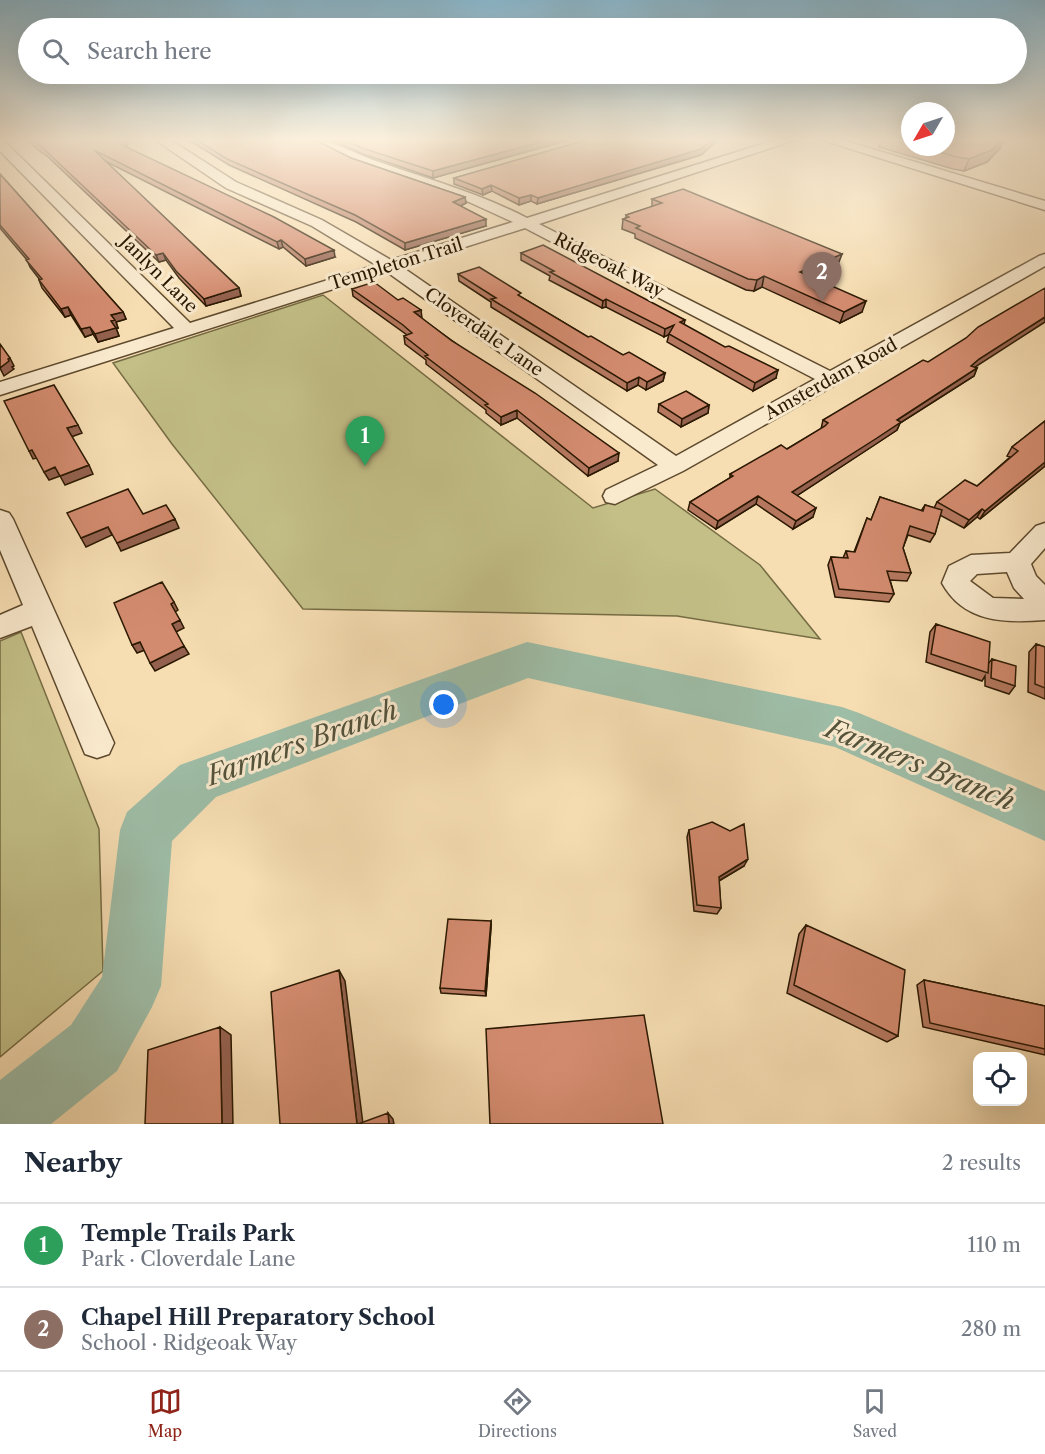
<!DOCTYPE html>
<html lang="en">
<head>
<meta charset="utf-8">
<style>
	body { margin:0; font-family:"Libre Caslon Text",serif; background:#f2f2f3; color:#1f2937 }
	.controls { position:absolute; right:18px; bottom:18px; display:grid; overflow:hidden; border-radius:12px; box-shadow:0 6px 24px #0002 }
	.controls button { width:54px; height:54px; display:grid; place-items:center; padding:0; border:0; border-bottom:2px solid #e0e1e3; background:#fff; color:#1f2937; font:30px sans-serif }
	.compass { position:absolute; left:901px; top:102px; width:54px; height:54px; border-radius:50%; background:#fff; box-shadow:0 6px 24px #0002; rotate:231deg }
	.you { position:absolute; left:444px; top:705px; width:21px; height:21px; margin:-15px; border:4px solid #fff; border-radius:50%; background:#1a73e8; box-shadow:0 0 0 9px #1a73e833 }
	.badge { display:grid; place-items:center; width:39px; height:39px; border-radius:50%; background:#8f2418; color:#fff; font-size:20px; font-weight:700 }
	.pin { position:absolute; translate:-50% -50px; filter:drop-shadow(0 2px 3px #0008) }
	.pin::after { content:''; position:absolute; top:32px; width:21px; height:18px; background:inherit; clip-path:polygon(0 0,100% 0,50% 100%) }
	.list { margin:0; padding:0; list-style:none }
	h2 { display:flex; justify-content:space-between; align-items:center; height:78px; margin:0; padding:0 24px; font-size:26px }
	h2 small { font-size:20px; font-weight:400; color:#747a83 }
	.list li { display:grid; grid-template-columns:39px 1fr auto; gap:18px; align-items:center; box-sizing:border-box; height:84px; padding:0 24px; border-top:2px solid #e0e1e3 }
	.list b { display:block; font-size:22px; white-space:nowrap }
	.list p { margin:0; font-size:20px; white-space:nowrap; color:#747a83 }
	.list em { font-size:20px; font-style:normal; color:#747a83 }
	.icon { flex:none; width:33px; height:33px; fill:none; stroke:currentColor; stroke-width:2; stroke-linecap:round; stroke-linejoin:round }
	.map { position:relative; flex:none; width:1045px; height:1124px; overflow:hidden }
	.search { position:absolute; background:#fff; box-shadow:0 6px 24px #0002; left:18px; right:18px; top:18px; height:66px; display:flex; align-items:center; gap:15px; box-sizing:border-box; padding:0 21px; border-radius:33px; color:#747a83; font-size:22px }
	.sheet { height:246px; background:#fff }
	nav { display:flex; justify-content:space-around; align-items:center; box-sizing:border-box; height:84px; border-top:2px solid #e0e1e3; background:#fff; font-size:16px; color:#747a83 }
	nav a { display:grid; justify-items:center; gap:3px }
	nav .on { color:#8f2418 }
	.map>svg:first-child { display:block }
	.green { fill:#c3bf87; stroke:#766c44; stroke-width:1.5 }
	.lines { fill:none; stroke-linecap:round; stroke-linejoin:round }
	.river { fill:#9ebda7; fill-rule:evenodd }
	.minor-casing { stroke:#5d492d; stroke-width:3 }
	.minor { fill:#f9e9cd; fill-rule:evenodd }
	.wall { fill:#b5785f; stroke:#2a1801; stroke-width:1.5 }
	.shaded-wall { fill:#94614e; stroke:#2a1801; stroke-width:1.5 }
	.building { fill:#d38b6f; stroke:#2a1801; stroke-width:1.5 }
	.labels { text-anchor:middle; stroke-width:6; stroke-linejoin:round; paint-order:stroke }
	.far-street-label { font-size:18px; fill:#2a1801; stroke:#f9e9cd }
	.near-water-label { font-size:27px; font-style:italic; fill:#53523b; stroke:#f9e9cd }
</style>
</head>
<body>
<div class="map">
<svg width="1045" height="1124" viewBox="0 0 1045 1124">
	<rect width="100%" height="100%" fill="#f6ddb2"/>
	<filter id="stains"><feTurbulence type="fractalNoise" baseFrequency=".00333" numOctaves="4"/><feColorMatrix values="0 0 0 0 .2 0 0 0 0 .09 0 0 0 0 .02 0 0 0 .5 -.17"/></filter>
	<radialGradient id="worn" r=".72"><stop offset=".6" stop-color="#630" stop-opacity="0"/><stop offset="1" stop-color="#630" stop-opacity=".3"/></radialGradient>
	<path class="green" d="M323,295l270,213 62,-19 105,76 60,74 -143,-23 -374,-7 -131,-165 -59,-81z
		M21,632l78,197 4,142 -103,86v-416z"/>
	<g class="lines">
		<path class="river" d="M527,642l315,65 17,6 186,78v50l-210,-94 -307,-69 -312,119 -44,44 -11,145 -9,21 -35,64 -66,53h-51v-44l71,-55 31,-48 18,-147 7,-18 53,-47z"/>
		<defs>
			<path id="minor" d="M154,139h15l67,43 86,38 69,40 122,-38 -44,-20 -116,-40 -47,-23c25,0 47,14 70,22 51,18 103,32 151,57l251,-79h20l-259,85 291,147 209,-115 6,-2v12l-362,205 -68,33 -9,-2 -3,-6 3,-6 52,-25 -271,-193 -387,123v-13l174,-54 -174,-177v-11l4,1 186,182 186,-58 -64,-39 -86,-38zM525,228l290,151 -139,77 -274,-189z
				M819,139h20l206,62v9z
				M0,510l9,3 4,6 101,224 -5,11 -12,4 -12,-4 -53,-128 -32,12v-23l23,-10 -23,-55z
				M1045,523v25l-14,16 5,12 9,9v35c-40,3 -81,3 -103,-37l7,-17 22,-11 39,-2 26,-27zM1007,572l7,16 10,11 -31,-1 -23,-17 7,-7z"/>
		</defs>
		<use href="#minor" class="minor-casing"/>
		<use href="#minor" class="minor"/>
	</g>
	<path class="wall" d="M27,139h102l-3,8 209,110 -29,9 -23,-19 -4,2 -174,-88 134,127 2,8 -35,10 -27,-28 -13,-18 -7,2 -111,-105 -11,-8z
		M187,139h126l38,19 114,39 1,6 -6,3 26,20 -81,24 -49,-28 -127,-57z
		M329,139h243l-139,39 -70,-24z
		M590,139h129l-18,16 -164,49 -6,-3 -12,4 -27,-14 -9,4 -29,-11v-6z
		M881,139h29v8h36l58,-8 -4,9 -13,14 -23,9 -11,-2 -74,-22z
		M0,174l123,138 3,7 -10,3 2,6h-2l3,8 -21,6 -5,-8 -8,3 -14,-22 -6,2 -23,-29 -3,-8h1l-10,-13 -3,-7 -27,-32z
		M652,199l190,55 -4,10 -28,13 52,35 -22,11 -78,-36 -8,4 -8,-1 -111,-52v-4l-13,-5 1,-10 3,-1v-3l26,-8z
		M521,253l164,67 -1,5 92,53 -23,13 -86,-49 2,-8 -5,3 -58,-30 -4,1 -53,-28 1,-4 -29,-16z
		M458,274l63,23 67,40 35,18 42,18 -2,8 -17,9 -8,-5 -11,6 -136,-84v-5l-32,-21z
		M352,289l46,11 23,10v8l197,143 -30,15 -71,-58 -16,7 -15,-12v-3l-60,-46v-4l-21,-16 -1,-8 3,-1 -54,-39z
		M928,362l47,5 2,1 -3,8 -74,47 -3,7 -101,66 17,21 -20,12 -37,-25 -40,25 -28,-19 2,-8 40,-24v-4l57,-25 34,-20 2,-9z
		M659,404l50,1 -1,8 -27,14 -23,-15z
		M1045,421v45l-65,53 -3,-2 -13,11 -24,-13 -5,19 -5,8 -22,-7 -5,13 8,25 -4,8 -17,-1 4,14 -5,8 -54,-5 -7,-32 3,-8 12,1 3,-7 8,1 13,-34 4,2 9,-23 41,14 4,-6 9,3 3,-6 40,-16 33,-29 -3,-1 5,-9z
		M936,624l52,40 4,-5 23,27 -6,8 -24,-8v-10l-3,5 -56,-19 4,-30z
		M1036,644l9,3v52l-17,-7 1,-40z
		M689,830l55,36 -25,15 2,27 -4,6 -23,-3 -7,-74z
		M491,921v6l-5,69 -45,-3 -1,-5z
		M806,925l92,111 -11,6 -100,-49 12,-59z
		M924,980l121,26v49l-122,-28 -6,-42z"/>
	<path class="shaded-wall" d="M125,139l4,1 -5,11 -2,-6z
		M551,139h21l-139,39v-7z
		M713,139h6l-18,16 -164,49 1,-6z
		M1002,139h2l-4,9 -13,14 -23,9 5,-12z
		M491,185l1,6 -9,4 -1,-6z
		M531,195v6l-12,4v-7z
		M465,197l1,6 -12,6 -1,-7z
		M486,219v7l-81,24v-7z
		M281,240l2,7 -4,2 -2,-7z
		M334,250l1,7 -29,9 -1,-7z
		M163,253l3,7 -7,2 -3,-7z
		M842,254l-4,10 -41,19 3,-11z
		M764,276l-2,11 -8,4 3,-11z
		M239,288l2,8 -35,10 -2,-7z
		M606,299v8l-4,1 1,-7z
		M866,301l-4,11 -22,11 4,-11z
		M68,307l3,8 -6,2 -4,-8z
		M421,310l1,8 -8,-6z
		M123,312l3,7 -10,3 2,6h-2l3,8 -21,6 -3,-8 16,-13v-6z
		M1045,317v5l-70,45 -7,6 3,-7 8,-7z
		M674,325l-2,8 -8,4 1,-8z
		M90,327l3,7 -8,3 -4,-8z
		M10,358l4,8 -2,1 2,2 -10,7 -4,-8 8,-9z
		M977,368l-3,8 -74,47 -3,7 -24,16 -84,55 3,-9 105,-72z
		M778,370l-2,8 -23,13 2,-8z
		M665,373l-2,8 -17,9 1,-8z
		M639,377l-1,8 -11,6v-8z
		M709,405l-1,8 -27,14 1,-8z
		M517,410v8l-16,7v-8z
		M78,425l4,8 -11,4 -4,-9z
		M32,450l5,8 -4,1 -4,-8z
		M619,453l-1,8 -30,15 1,-8z
		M1045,462v4l-65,53 5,-8z
		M89,465l4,9 -28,11 -5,-9z
		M55,467l5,9 -11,4 -5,-8z
		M758,496l-2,8 -40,25 2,-8z
		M816,508l-3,9 -20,12 3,-8z
		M982,509l-5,8 -13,11 5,-8z
		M175,519l4,9 -58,23 -4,-8z
		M108,527l4,8 -26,12 -5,-9z
		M174,602l4,8 -3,2 -4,-8z
		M180,620l4,8 -8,4 -4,-8z
		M140,642l5,8 -8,3 -5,-8z
		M184,646l5,8 -34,17 -5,-8z
		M748,859l-4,7 -29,17 4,-6z
		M491,921v6l-5,69 -1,-5z
		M339,970l6,11 18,143h-6z
		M220,1027l11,8 2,89h-11z
		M388,1113l5,6 1,5h-5z"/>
	<path class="building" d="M31,139h94l-3,6 152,72 60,33 -29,9 -24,-19 -4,2 -183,-92 145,138 -35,11 -28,-28 -13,-18 -7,2 -110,-104z
		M195,139h118l38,19 114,39 -12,5 33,17 -81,24 -50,-28 -128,-56z
		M342,139h209l-118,32 -71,-23z
		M590,139h123l-12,10 -163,49 -7,-3 -12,3 -28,-13 -9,4 -28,-11z
		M897,139h13v4z
		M946,139h56l-10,11 -23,9 -12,-2 -34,-10h23z
		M0,174l123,138 -12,3 4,5 -4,1 5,7 -21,6 -5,-7 -9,2 -13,-22 -7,2 -22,-29 3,-1 -16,-19 3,-1 -29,-34z
		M683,189l159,65 -42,18 66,29 -22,11 -80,-36 -7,4 -9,-1 -112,-51 4,-2 -17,-7 6,-2 -3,-2 36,-12 -10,-4z
		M543,245l142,75 -5,2 45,25 4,-1 49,24 -23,13 -86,-49 5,-9 -9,4 -59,-30 -3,2 -53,-29 4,-1 -33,-18z
		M479,267l42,26 -3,2 70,42 3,-1 32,19 6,-3 36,21 -18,9 -8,-5 -12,6 -136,-84 5,-1 -38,-24z
		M374,282l24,18 5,-2 18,12 -7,2 38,29 83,52 84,60 -30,15 -72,-58 -16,7 -16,-12 3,-1 -63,-48 3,-1 -24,-19 8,-3 -9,-8 -51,-36z
		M1045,288v29l-66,42 -8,7 6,2 -80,52 4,2 -24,16 -85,54 24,16 -20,13 -38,-25 -40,25 -28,-19 43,-26 -3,-2 51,-29 6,4 38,-23 3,-3 -5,-3 100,-60 5,2 38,-24 12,-11z
		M0,344l10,14 -2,1 1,2 -9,7z
		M54,385l24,40 -11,3 22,37 -29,11 -5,-9 -11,5 -12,-22 -3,1 -25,-50z
		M686,391l23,14 -27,14 -23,-15z
		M1045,421v41l-60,49 -3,-2 -13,11 -32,-18 28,-22 12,6 41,-35 -6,-4z
		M128,489l15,25 23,-9 9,14 -58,24 -9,-16 -27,11 -14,-25z
		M880,497l43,14 2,-6 17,5 -7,24 -25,-8 -7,22 8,25 -24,-2 7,23 -55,-5 -8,-32 17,1 -2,-7 9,1 12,-34 4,2z
		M162,582l12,20 -3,2 9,16 -8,4 12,22 -34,17 -10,-21 -8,3 -18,-42z
		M936,624l54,18 -2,31 -57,-19z
		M1036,644l9,3v41l-10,-4z
		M992,659l24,7 -1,20 -24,-8z
		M712,822l18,9 14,-7 4,35 -29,18 2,31 -24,-3 -8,-75z
		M448,919l43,2 -6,70 -45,-3z
		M806,925l99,45 -7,66 -104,-51z
		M339,970l18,154h-77l-9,-132z
		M924,980l121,26v43l-115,-26z
		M644,1015l19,109h-173l-4,-95z
		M220,1027l2,97h-77l3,-74z
		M388,1113l1,11h-31z"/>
	<linearGradient id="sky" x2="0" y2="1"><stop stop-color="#8ab8ce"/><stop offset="0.47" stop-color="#fbf0dc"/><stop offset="1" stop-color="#fbf0dc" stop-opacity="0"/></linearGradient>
	<rect width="1045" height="297" fill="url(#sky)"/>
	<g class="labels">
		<g class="far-street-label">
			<text transform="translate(396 264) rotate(-17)" y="6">Templeton Trail</text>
			<text transform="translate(609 265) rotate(27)" y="6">Ridgeoak Way</text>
			<text transform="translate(159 274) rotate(45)" y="6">Janlyn Lane</text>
			<text transform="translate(484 332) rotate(35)" y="6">Cloverdale Lane</text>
			<text transform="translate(831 379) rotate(-29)" y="6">Amsterdam Road</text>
		</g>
		<g class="near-water-label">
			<text transform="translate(302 743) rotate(-20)" y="9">Farmers Branch</text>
			<text transform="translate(920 765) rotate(22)" y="9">Farmers Branch</text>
		</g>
	</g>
	<rect width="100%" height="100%" filter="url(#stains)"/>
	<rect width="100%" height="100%" fill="url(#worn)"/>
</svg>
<div class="controls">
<button><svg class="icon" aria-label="locate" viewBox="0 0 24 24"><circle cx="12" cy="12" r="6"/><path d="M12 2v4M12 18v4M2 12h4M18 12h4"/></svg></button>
</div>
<svg class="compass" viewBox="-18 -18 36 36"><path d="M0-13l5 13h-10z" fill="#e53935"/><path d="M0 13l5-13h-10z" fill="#747a83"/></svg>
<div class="you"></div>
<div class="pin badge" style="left:365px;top:466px;background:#2e9e5b">1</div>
<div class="pin badge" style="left:822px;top:302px;background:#8d6e63">2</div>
<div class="search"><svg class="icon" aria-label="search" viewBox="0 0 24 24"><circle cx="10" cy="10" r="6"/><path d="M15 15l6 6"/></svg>Search here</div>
</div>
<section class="sheet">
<h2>Nearby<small>2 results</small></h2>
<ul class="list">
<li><span class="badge" style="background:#2e9e5b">1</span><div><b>Temple Trails Park</b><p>Park · Cloverdale Lane</p></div><em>110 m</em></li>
<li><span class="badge" style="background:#8d6e63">2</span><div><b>Chapel Hill Preparatory School</b><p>School · Ridgeoak Way</p></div><em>280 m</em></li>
</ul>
</section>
<nav>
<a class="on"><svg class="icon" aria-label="map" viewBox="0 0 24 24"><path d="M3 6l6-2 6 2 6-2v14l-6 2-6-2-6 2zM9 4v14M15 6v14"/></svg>Map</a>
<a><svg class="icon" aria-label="directions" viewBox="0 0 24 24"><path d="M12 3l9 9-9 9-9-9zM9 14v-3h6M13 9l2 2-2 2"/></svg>Directions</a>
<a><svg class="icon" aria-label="saved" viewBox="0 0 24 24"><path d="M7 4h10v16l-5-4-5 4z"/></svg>Saved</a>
</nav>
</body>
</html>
